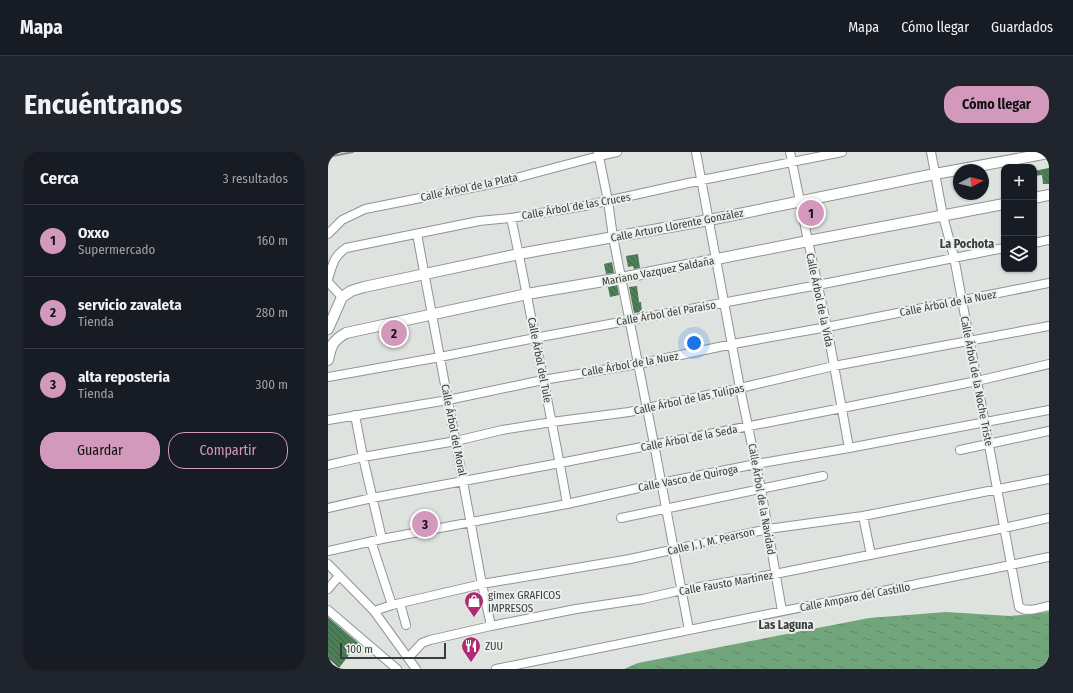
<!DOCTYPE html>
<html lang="es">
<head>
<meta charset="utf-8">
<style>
	body { margin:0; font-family:"Fira Sans Condensed",sans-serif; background:#20242c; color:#f1f3f6 }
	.controls { position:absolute; right:12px; top:12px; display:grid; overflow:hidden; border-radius:8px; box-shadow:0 1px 3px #0004 }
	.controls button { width:36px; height:36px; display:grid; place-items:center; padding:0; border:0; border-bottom:1px solid #363941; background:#171b24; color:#f1f3f6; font:20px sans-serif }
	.compass { position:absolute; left:625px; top:12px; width:36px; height:36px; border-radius:50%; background:#171b24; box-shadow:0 1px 3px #0004; rotate:83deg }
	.scale { position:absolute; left:12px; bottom:10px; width:106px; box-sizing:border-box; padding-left:4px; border:2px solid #3b3d3c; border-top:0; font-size:11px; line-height:14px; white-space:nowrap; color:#3b3d3c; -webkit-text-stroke:3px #ebf0ec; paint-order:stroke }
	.you { position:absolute; left:366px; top:191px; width:14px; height:14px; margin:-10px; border:3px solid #fff; border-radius:50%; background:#1a73e8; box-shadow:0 0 0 6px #1a73e833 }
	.badge { display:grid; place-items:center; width:26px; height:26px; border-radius:50%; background:#d399bc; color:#111; font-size:13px; font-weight:700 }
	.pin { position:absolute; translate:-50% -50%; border:2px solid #fff; box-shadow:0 1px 4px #0006 }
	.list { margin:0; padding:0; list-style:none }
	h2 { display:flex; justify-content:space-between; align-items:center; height:52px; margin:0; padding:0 16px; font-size:17px }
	h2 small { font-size:13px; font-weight:400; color:#9ea1a6 }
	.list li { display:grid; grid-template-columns:26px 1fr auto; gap:12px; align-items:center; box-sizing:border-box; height:72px; padding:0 16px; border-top:1px solid #363941 }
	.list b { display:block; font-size:15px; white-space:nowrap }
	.list p { margin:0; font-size:13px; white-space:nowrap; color:#9ea1a6 }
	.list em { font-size:13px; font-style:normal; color:#9ea1a6 }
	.actions { display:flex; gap:8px; padding:12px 16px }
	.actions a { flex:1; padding:9px 0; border:1px solid #d399bc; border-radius:16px; text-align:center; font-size:14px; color:#d399bc }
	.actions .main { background:#d399bc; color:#111 }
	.icon { flex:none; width:22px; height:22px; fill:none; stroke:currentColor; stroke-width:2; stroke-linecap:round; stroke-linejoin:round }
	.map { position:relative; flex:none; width:721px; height:517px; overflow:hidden; border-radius:16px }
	header { display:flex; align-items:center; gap:24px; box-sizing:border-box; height:56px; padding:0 20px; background:#171b24; border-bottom:1px solid #363941 }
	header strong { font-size:19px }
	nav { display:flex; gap:22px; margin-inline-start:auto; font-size:14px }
	.intro { display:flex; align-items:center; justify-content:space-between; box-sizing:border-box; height:96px; padding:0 24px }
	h1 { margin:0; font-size:28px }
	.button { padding:10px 18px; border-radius:16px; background:#d399bc; color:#111; font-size:14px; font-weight:700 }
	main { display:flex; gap:24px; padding:0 24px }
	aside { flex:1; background:#171b24; border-radius:16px; box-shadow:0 1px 3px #0004 }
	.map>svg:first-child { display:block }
	.water { fill:url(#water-ripples) }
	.building { fill:url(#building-back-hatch) }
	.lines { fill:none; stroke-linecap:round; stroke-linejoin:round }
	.minor-casing { stroke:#909591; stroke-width:10 }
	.tertiary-casing { stroke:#909591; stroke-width:12 }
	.minor { stroke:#fff; stroke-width:8 }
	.tertiary { stroke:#fff; stroke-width:10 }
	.rail { stroke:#8c8f8d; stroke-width:2 }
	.labels { text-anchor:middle; stroke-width:4; stroke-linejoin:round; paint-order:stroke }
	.street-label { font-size:11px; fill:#3b3d3c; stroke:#ebf0ec }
	.poi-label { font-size:11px; fill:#3b3d3c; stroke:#ebf0ec; text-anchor:start }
	.neighbourhood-label { font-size:12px; font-weight:bold; fill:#3b3d3c; stroke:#ebf0ec }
</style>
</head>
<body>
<header>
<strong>Mapa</strong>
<nav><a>Mapa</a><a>Cómo llegar</a><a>Guardados</a></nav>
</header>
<div class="intro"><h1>Encuéntranos</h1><a class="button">Cómo llegar</a></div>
<main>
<aside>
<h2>Cerca<small>3 resultados</small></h2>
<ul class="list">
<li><span class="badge">1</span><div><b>Oxxo</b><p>Supermercado</p></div><em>160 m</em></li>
<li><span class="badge">2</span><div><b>servicio zavaleta</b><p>Tienda</p></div><em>280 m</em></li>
<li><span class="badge">3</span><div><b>alta reposteria</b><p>Tienda</p></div><em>300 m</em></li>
</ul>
<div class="actions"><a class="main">Guardar</a><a>Compartir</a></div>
</aside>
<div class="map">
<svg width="721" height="517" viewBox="0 0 721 517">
	<defs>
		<pattern id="water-ripples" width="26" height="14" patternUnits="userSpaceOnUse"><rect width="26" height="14" fill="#71a67b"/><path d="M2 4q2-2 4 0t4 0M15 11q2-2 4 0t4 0" fill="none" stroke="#5e8866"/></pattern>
		<pattern id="building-back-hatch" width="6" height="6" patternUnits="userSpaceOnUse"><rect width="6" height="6" fill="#4c8057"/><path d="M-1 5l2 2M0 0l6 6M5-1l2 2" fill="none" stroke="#3e6446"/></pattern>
	</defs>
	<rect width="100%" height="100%" fill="#dee3df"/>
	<path class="water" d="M618,460l64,4 39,-4v57h-425l14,-6 231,-45z"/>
	<path class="building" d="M721,16v16h-6l-1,-9 -8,1v-5z
		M486,53l4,18 -8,2 -3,-18z
		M310,102l2,14 -6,1 -1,-3 -5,1 -2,-11z
		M284,110l2,11 -8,1 -2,-10z
		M289,133l2,10 -9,2 -2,-10z
		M309,134l2,16h2l1,10 -8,1 -5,-26z
		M0,465l30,26 -19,25 -11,-10z"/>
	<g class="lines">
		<defs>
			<path id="minor" d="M270,0l10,49 5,36 41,207 35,186
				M368,0l44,236 21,101 21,122
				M462,0l18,89 19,86 22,121
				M603,0l12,64 11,41 65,350c8,6 21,1 30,-1
				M183,66c12,53 21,107 32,160 8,42 17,84 24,126
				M0,82l14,-14 23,-11 136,-27 98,-26 18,-4
				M89,82l65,350 9,42
				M706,91l15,-3
				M0,127c5,-15 5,-22 18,-31l133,-27 32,-3 73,-12 118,-26 140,-28
				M0,130l14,15
				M0,225l112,-20 95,-19 283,-53 186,-37
				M27,263l8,42 19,82
				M0,268l120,-20 95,-20 95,-16 95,-20 94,-17 222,-44
				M632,298l89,-19
				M0,313l35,-8 93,-16 46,-11 50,-8 77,-10 111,-24 94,-22 215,-40
				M0,356l44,-10 188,-35 282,-55 135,-27 72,-17
				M535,364l8,39
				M293,366l202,-42
				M43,389l21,64
				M0,399l54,-12 185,-35 94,-21 95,-19 93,-16 200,-38
				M0,412l46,47 42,58
				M0,437l11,-13
				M72,451l6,22
				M0,458l69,59
				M46,459l18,-6 90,-21 148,-25 138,-30 95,-13 186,-37
				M80,506l14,-15 8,-3 61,-14 85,-17 67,-10 39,-9 93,-16 229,-46 45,-10
				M168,517l515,-104 38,-8"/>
			<path id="tertiary" d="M706,46l15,-3
				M0,177l14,-32 9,-6 13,-4 155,-33 190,-34 226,-46 114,-21
				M0,208c3,-14 4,-19 18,-27l181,-39 94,-16 187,-37 196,-37"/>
		</defs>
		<use href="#minor" class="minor-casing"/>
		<use href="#tertiary" class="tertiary-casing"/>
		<use href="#minor" class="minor"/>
		<use href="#tertiary" class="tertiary"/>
		<path class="rail" d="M0,5l25,-5"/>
	</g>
	<defs>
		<symbol id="shop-pin" viewBox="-11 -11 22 30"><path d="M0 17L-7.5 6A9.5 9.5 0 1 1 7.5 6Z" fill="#af2c74" stroke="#ebf0ec"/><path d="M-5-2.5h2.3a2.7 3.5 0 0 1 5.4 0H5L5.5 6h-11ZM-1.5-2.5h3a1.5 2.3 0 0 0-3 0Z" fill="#fff"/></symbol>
		<symbol id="restaurant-pin" viewBox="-11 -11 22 30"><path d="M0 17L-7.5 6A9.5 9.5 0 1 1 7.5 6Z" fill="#af2c74" stroke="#ebf0ec"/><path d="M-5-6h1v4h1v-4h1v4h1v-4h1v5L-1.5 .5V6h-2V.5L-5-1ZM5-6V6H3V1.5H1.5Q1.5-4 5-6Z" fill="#fff"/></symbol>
	</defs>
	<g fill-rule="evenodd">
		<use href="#shop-pin" x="135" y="438" width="22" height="30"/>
		<use href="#restaurant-pin" x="132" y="483" width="22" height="30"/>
	</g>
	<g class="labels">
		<g class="street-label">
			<text transform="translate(141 35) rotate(-12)" y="4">Calle Árbol de la Plata</text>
			<text transform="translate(248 54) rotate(-10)" y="4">Calle Árbol de las Cruces</text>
			<text transform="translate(349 73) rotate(-11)" y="4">Calle Arturo Llorente González</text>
			<text transform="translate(330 119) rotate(-11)" y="4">Mariano Vazquez Saldaña</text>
			<text transform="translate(492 148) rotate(78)" y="4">Calle Árbol de la Vida</text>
			<text transform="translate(620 151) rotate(-11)" y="4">Calle Árbol de la Nuez</text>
			<text transform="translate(338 161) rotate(-10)" y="4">Calle Árbol del Paraíso</text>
			<text transform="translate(212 208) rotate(79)" y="4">Calle Árbol del Tule</text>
			<text transform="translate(302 212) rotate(-10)" y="4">Calle Árbol de la Nuez</text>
			<text transform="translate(649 229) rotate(79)" y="4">Calle Árbol de la Noche Triste</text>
			<text transform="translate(361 247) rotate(-12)" y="4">Calle Árbol de las Tulipas</text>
			<text transform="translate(126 278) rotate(79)" y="4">Calle Árbol del Moral</text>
			<text transform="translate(361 286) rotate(-11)" y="4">Calle Árbol de la Seda</text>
			<text transform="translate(360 326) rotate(-11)" y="4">Calle Vasco de Quiroga</text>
			<text transform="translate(434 347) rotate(80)" y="4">Calle Árbol de la Navidad</text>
			<text transform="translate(383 389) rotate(-13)" y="4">Calle J. J. M. Pearson</text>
			<text transform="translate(398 431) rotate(-10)" y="4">Calle Fausto Martínez</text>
			<text transform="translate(527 445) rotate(-11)" y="4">Calle Amparo del Castillo</text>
		</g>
		<g class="poi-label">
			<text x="160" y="447">gimex GRAFICOS<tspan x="160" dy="13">IMPRESOS</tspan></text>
			<text x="157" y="498">ZUU</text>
		</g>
		<g class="neighbourhood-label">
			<text x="639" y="96">La Pochota</text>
			<text x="458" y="477">Las Laguna</text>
		</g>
	</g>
</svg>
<div class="controls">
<button>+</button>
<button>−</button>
<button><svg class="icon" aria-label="layers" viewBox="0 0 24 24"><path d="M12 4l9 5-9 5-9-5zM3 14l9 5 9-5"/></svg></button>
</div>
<svg class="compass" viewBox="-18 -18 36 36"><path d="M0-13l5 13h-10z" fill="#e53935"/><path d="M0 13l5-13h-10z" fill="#9ea1a6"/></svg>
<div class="scale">100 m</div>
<div class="you"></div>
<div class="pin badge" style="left:483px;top:61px">1</div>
<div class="pin badge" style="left:66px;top:181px">2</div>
<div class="pin badge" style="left:97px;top:372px">3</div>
</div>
</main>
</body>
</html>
